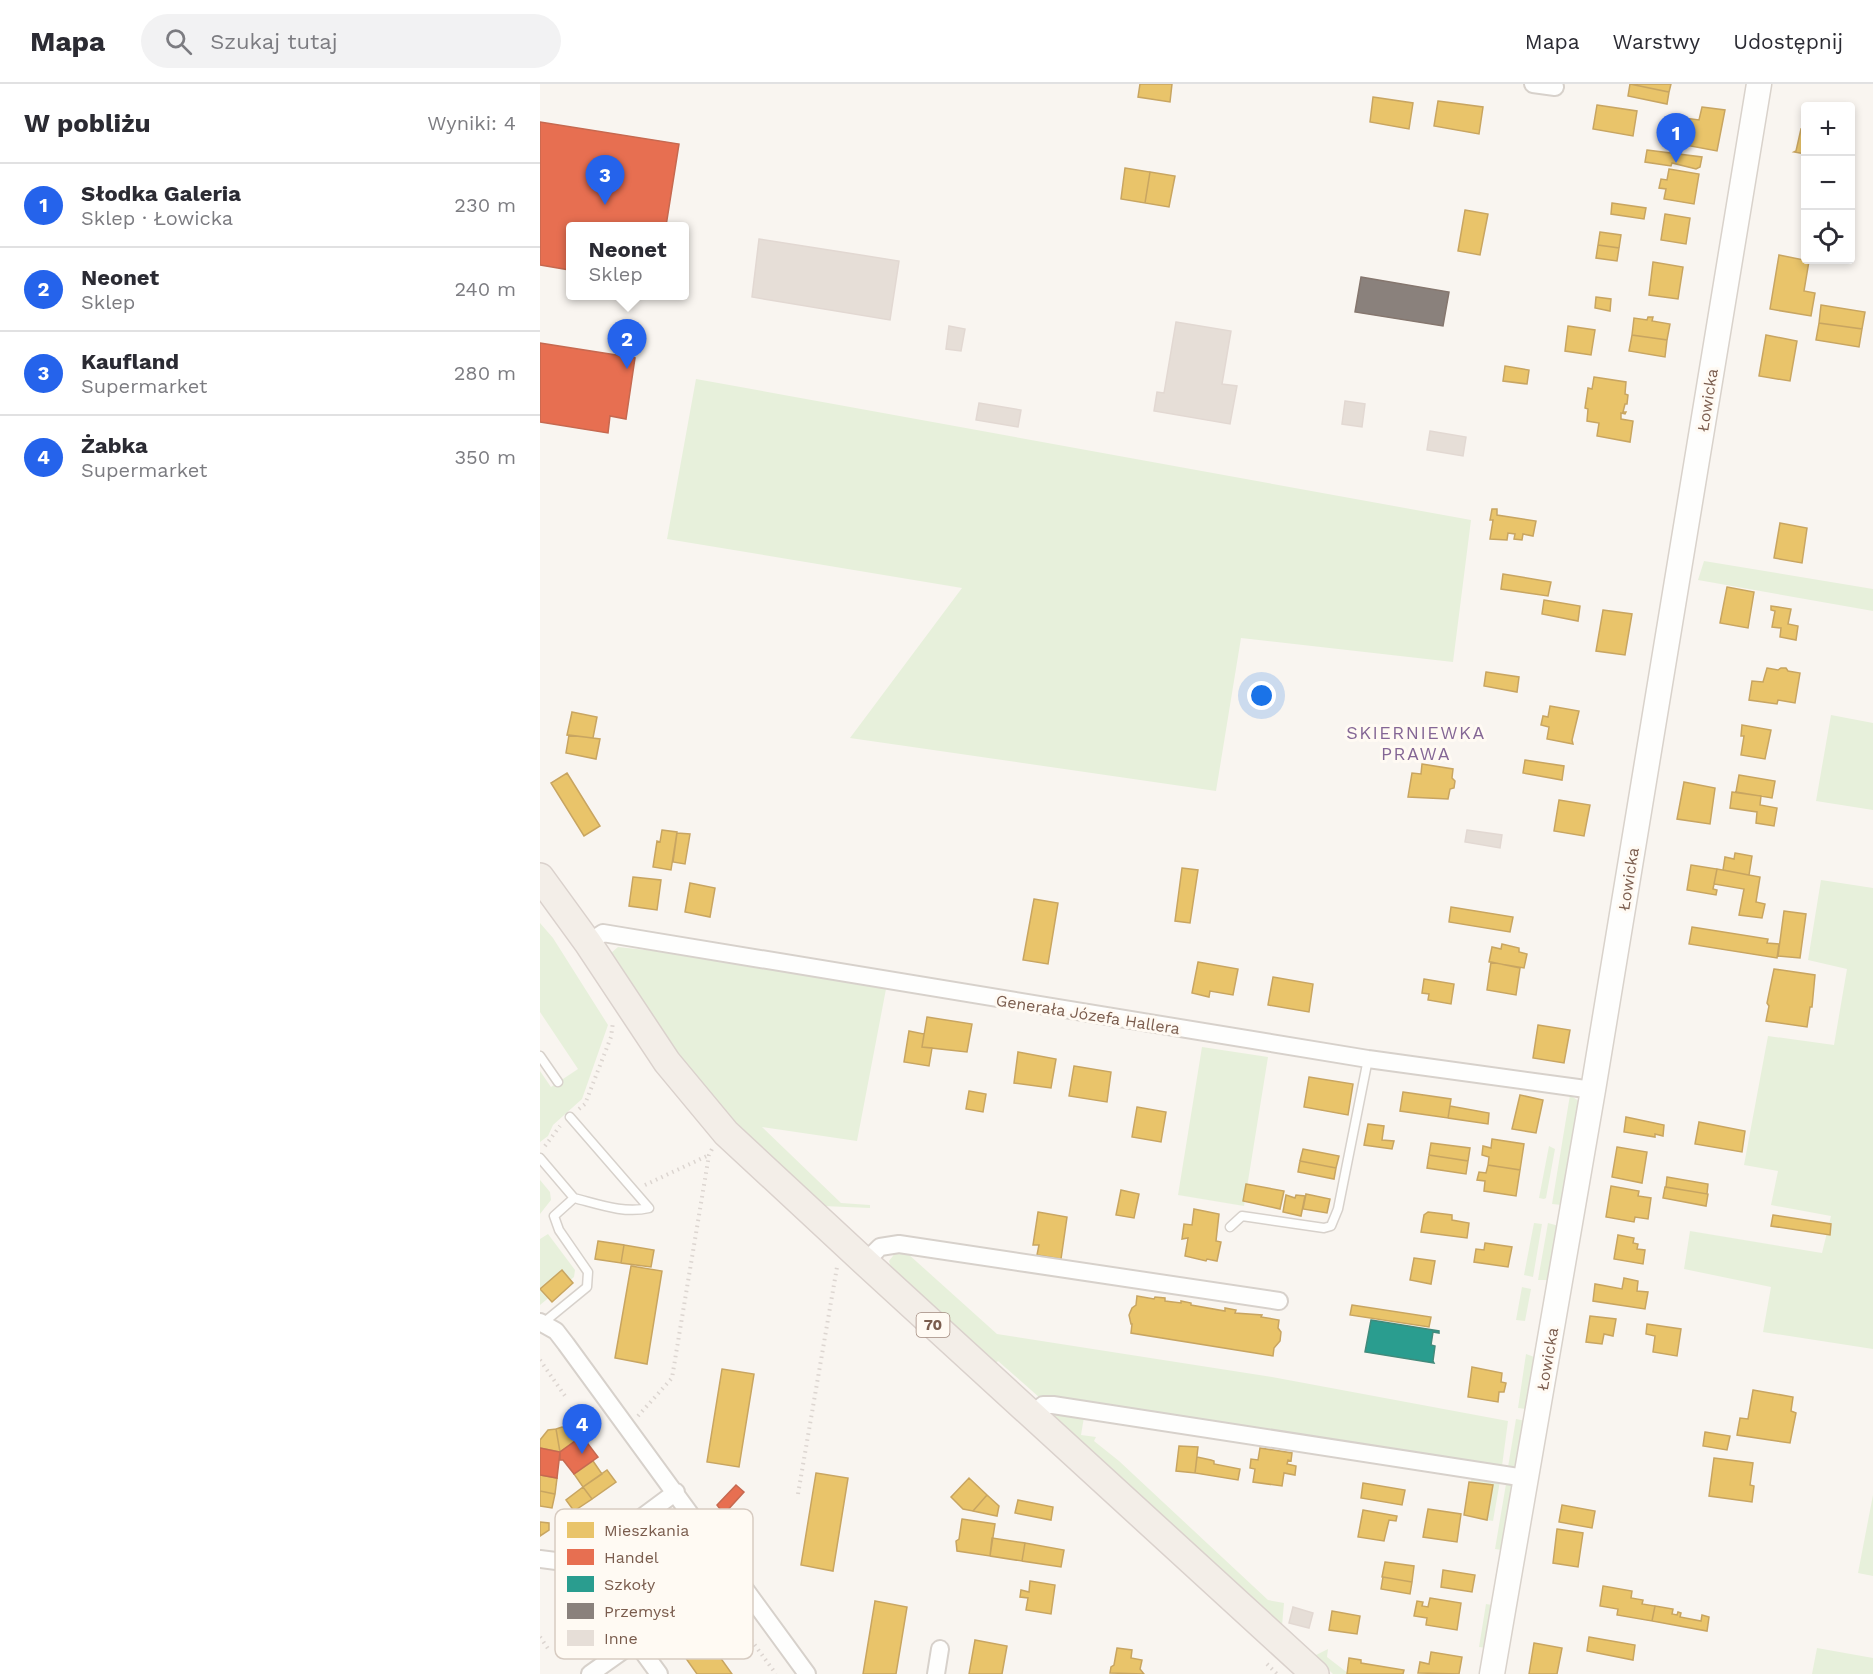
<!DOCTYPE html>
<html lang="pl">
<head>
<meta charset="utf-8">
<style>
	body { margin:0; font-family:"Work Sans",sans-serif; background:#f2f2f3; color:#2b2b33 }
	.controls { position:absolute; right:18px; top:18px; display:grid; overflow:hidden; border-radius:6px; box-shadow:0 3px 9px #0003 }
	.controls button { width:54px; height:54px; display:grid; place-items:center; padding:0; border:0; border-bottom:2px solid #e1e1e2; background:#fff; color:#2b2b33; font:30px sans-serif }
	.you { position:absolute; left:722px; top:612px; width:21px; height:21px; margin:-15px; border:4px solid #fff; border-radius:50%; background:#1a73e8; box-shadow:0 0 0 9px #1a73e833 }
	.badge { display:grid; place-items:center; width:39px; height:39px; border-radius:50%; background:#2563eb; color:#fff; font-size:20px; font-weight:700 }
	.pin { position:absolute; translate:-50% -50px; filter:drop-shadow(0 2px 3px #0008) }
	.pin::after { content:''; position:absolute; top:32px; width:21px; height:18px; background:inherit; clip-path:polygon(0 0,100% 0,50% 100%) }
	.popup { position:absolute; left:26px; top:138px; width:123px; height:78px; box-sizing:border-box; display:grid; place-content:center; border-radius:6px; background:#fff; filter:drop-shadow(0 2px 4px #0005); font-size:20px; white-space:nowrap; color:#7c7c81 }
	.popup b { font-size:22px; color:#2b2b33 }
	.popup::after { content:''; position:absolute; left:50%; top:100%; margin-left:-12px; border:12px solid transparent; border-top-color:#fff }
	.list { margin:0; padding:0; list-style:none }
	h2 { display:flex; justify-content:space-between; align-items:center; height:78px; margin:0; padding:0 24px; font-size:26px }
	h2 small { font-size:20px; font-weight:400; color:#7c7c81 }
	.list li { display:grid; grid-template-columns:39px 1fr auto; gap:18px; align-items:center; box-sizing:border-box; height:84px; padding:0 24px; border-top:2px solid #e1e1e2 }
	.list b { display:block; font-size:22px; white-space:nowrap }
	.list p { margin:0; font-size:20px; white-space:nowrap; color:#7c7c81 }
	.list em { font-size:20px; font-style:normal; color:#7c7c81 }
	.icon { flex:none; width:33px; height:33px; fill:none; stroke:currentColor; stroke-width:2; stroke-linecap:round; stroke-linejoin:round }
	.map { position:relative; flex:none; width:1333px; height:1590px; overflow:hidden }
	header { display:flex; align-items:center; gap:36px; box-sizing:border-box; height:84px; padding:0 30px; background:#fff; border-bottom:2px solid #e1e1e2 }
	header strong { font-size:28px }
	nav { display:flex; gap:33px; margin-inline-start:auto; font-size:21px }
	.search { width:420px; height:54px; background:#f2f2f3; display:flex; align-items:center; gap:15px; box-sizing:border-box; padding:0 21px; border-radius:33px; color:#7c7c81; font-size:22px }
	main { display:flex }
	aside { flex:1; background:#fff }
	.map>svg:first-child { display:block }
	.green { fill:#e7f0db }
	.homes { fill:#e9c46a; stroke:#c8a561; stroke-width:1.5 }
	.shops { fill:#e76f51; stroke:#c66950; stroke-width:1.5 }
	.schools { fill:#2a9d8f; stroke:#428a7b; stroke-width:1.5 }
	.industry { fill:#8a817c; stroke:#85766e; stroke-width:1.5 }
	.building { fill:#e6ded7; stroke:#e2d8d2; stroke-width:1.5 }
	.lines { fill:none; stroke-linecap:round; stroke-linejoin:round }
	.lane-casing { stroke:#d7d1cb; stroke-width:11 }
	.street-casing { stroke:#d7d1cb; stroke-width:20 }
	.secondary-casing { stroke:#d9d2cb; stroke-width:27 }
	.primary-casing { stroke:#dad1cc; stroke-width:30 }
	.path { stroke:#dcd5d0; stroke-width:4; stroke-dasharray:1.5 4.5; stroke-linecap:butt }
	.lane { stroke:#fefefd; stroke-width:8 }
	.street { stroke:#fefefd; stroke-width:16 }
	.secondary { stroke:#fefefd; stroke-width:24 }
	.primary { stroke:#f3eee8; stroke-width:27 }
	.labels { text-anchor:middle; stroke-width:6; stroke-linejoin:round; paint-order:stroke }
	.shield { fill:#fffaf3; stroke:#a28b7f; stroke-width:1.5 }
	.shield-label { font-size:15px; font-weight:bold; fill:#7a5c4d }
	.street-label { font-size:16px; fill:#7a5c4d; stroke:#fffaf3 }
	.neighbourhood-label { font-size:18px; letter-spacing:1.5px; fill:#846695; stroke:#fffaf3 }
	.key { fill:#fffaf3; stroke:#d7cbc1; stroke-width:1.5 }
	.key-label { font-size:16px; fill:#7a5c4d }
</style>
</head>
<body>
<header>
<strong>Mapa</strong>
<div class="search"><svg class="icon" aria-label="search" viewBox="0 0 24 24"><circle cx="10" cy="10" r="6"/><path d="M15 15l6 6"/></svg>Szukaj tutaj</div>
<nav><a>Mapa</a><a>Warstwy</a><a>Udostępnij</a></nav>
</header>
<main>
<aside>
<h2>W pobliżu<small>Wyniki: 4</small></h2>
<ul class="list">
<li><span class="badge">1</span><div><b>Słodka Galeria</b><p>Sklep · Łowicka</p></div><em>230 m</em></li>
<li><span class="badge">2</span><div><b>Neonet</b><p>Sklep</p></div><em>240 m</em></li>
<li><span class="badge">3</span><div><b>Kaufland</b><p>Supermarket</p></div><em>280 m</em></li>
<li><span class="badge">4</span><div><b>Żabka</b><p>Supermarket</p></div><em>350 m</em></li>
</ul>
</aside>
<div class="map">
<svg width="1333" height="1590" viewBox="0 0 1333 1590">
	<rect width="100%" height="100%" fill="#f9f5f0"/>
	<path class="green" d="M156,295l775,141 -18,142 -212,-24 -25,153 -366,-53 112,-150 -295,-49z
		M1164,477l169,28v22l-175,-31z
		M1291,631l42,8v87l-57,-9z
		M1281,796l52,8v461l-110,-17 8,-45 -87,-18 6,-38 132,22 9,-37 -60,-11 7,-34 -34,-6 24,-129 66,9 13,-76 -39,-9z
		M0,839l13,15 55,87 -26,74 -29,26 -5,11 -8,6v-71l11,16 27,-18 -38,-57z
		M78,863l37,4 231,38 -29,152 -95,-14 79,76 29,2v3l-47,-2c-35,-33 -71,-64 -102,-99 -42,-47 -75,-101 -110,-154z
		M662,963l66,10 -24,149 -66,-11z
		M1030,1011l10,7 -18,103 -10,-1z
		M1009,1062l6,3 -9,49 -2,1 -5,-1z
		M0,1096l10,12 1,8 -11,14z
		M994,1139l8,1 -9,53 -9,-2z
		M1008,1139l11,3 -9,54h-12z
		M8,1150l27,36 -1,7 -34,28v-66z
		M356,1168l11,1 90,81 275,43 236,44 -6,45 -462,-68 -42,-37 -3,3 -104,-96 -2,-7z
		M982,1203l9,2 -6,32 -9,-1z
		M986,1270l11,4 -11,51 -8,-1z
		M509,1327l35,6 -3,18 15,2 -2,4 25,20 149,139 16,3 -2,23 -233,-212z
		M976,1335l10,2 -7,45 -5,2 -6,-1z
		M932,1391l28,6 -7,40 -6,-1 -16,-38z
		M966,1400l5,1 3,4 -12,61 -7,-1z
		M1333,1411v81l-15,-3z
		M946,1520l6,1 -5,43 -8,-1z
		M1277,1564l56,10v16h-61z
		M788,1565l-1,8 22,17h-16l-19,-18z"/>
	<path class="homes" d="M600,0h32l-2,18 -32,-5z
		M1090,0h41l-2,8z
		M1090,0l39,8 -2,12 -39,-8z
		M833,13l40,6 -4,26 -39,-7z
		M898,17l45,6 -4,27 -45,-8z
		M1057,21l40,6 -4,25 -40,-7z
		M1162,23l23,3 -8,41 -32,-6 3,-20 -4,-1 1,-6 14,2z
		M1261,45l5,1v24l-12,-2 2,-1z
		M1107,66l55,7 -2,10 -4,2 -24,-6 -1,3 -26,-4z
		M585,84l25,4 -5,31 -24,-4z
		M1129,85l30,5 -5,30 -30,-5 2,-10 -7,-1 2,-9 6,1z
		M610,88l25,4 -6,31 -24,-4z
		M1072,119l34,5 -2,11 -33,-5z
		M925,126l23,4 -8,41 -22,-4z
		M1125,130l25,4 -4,26 -25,-4z
		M1060,148l21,3 -2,13 -21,-3z
		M1058,161l21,3 -2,13 -21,-3z
		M1239,171l30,6 -5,30 11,2 -4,23 -41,-7z
		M1113,178l30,5 -5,32 -29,-4z
		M1056,213l15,2 -1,12 -15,-3z
		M1281,221l44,7 -3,17 -43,-6z
		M1108,233h5l-1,4 18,3 -3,16 -35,-5 2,-17 13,2z
		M1279,239l43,6 -3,18 -43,-7z
		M1028,242l27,4 -4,25 -26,-4z
		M1092,251l35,5 -2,17 -36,-6z
		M1226,251l31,6 -7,40 -31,-5z
		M965,282l24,4 -2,14 -24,-3z
		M1054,293l32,5 -1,12 3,1 -1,9h-2l-2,8h3l-1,2 -4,-1v6l12,2 -3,21 -33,-6 2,-13 -12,-2 1,-12 -3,-1 3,-20 4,1z
		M952,425h5v6l39,6 -3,15 -10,-2 -1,6 -8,-1 1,-5 -7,-1 -1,7 -17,-1 3,-19h-3z
		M1240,439l27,5 -5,35 -28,-5z
		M963,490l48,8 -3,14 -47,-7z
		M1187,503l27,5 -6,36 -28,-5z
		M1004,516l36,6 -2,15 -36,-7z
		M1231,522l20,3 -3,15 10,2 -2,14 -16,-3 1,-9 -9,-1 3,-16 -4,-1z
		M1063,526l29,4 -7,41 -29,-4z
		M1227,584l11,2 3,-2h5l2,3 12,2 -5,30 -17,-3 -1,4 -28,-4 3,-19 11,1z
		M946,588l33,5 -2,15 -33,-6z
		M1010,622l29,5 -7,29 1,4 -26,-5 2,-12 -8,-2 2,-9 5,1z
		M32,628l25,5 -4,21 -26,-3z
		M1202,641l29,5 -6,29 -24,-4 3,-19h-3z
		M29,651l31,4 -4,20 -30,-6z
		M985,676l39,6 -2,14 -39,-7z
		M882,680l31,5 -1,9 3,3 -1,7 -4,1 -2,10 -40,-2 4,-24 9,1z
		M27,689l33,53 -16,10 -33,-53z
		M1199,691l36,6 -3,17 -36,-6z
		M1144,698l31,6 -5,36 -33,-5z
		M1192,708l29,4 -1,9 17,3 -3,18 -18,-3 1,-11 -27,-4z
		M1019,716l31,5 -6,31 -30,-5z
		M122,746l15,2 -6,38 -18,-3 4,-26 3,1z
		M137,749l13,1 -5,30 -12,-2z
		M1195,769l17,3 -3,19 -26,-5 2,-13 9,2z
		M1151,781l26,4 -4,20 4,1 -1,5 -29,-5z
		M642,784l16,2 -8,53 -15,-2z
		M1177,785l43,8 -4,25 9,2 -3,14 -23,-3 5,-26 -30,-5z
		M93,793l28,3 -4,30 -28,-4z
		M150,799l25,5 -5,29 -25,-5z
		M494,815l24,4 -10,61 -25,-4z
		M911,823l62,10 -3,15 -61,-10z
		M1244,827l22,3 -6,44 -22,-2z
		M1152,843l76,12 -1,4 12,1 -2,14 -88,-14z
		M962,860l17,4v4l8,2 -3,14 -35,-6 3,-15 9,2z
		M658,878l40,7 -5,26 -23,-4 -1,6 -17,-4z
		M951,878l29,6 -4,27 -29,-5z
		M1234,885l41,6 -3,32h-2l-3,20 -41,-6 3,-15 -2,-3z
		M733,893l40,7 -4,28 -41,-7z
		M884,895l30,5 -3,20 -23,-4 1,-6 -7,-1z
		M387,933l45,7 -5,28 -45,-5z
		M998,941l32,5 -6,33 -31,-5z
		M369,947l15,3 -2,13 10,1 -3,18 -25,-4z
		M478,968l38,7 -5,29 -37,-5z
		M534,982l37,6 -4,30 -38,-6z
		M769,993l44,7 -5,31 -44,-8z
		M429,1007l17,3 -3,18 -17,-3z
		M863,1008l48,7 -3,19 -48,-7z
		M980,1011l23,5 -7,33 -24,-4z
		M910,1022l39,7 -1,11 -40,-6z
		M597,1023l29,5 -5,30 -29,-5z
		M1086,1033l38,8 -1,11 -8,-2v3l-31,-5z
		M1159,1038l46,9 -3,21 -47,-8z
		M828,1040l16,2 -2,14 12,1 -2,8 -28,-4z
		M952,1055l32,5 -4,26 -32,-5 1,-8 -7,-2 1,-9 8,2z
		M891,1059l39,5 -2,13 -39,-6z
		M1077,1063l30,5 -5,31 -30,-6z
		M763,1065l36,7 -3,12 -36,-7z
		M889,1071l39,6 -2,13 -39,-6z
		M760,1077l36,7 -2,11 -36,-7z
		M948,1081l32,5 -4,26 -32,-5 1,-10 -8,-1 2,-8 7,1z
		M1127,1093l41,7 -1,10 -41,-7z
		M706,1100l38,7 -4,18 -37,-8z
		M1071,1102l28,5 -1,5 13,2 -3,21 -13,-2 -1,5 -28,-5z
		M1125,1103l43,7 -2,12 -43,-8z
		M581,1106l18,4 -5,24 -18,-3z
		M766,1110l24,5 -3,14 -24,-4z
		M746,1111l9,3 1,-3 9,1 -4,20 -18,-4z
		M654,1125l25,5 -3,27 5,1 -4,19 -10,-2 -1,2 -21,-5 3,-18 -6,1 2,-15 8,1z
		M498,1128l29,5 -6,42 -24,-4 2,-10h-6z
		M888,1128l24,3v5l17,3 -2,15 -46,-6 3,-17z
		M1233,1131l58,9 -1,11 -59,-9z
		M1078,1151l16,3 -1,5 5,1 -1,5 8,1 -2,14 -29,-5z
		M58,1157l26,4 -3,18 -26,-4z
		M945,1159l27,4 -4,20 -34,-5 2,-13 8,1z
		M84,1161l30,5 -3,17 -30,-4z
		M874,1174l21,3 -4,23 -21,-4z
		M91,1182l31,5 -15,93 -32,-6z
		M22,1186l11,13 -21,19 -12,-13z
		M1084,1194l14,3 -1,10 11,1 -3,17 -52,-8 2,-17 27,5z
		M597,1212l17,3 1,-2 10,1v3l16,2v-2l10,2v2l34,6v-3l11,2 -1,3 27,2 -1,2 18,3 -1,8 3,4 -1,9 -6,7 -1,8 -142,-23 1,-9h-1l-2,-9 3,-7 4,-3z
		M812,1221l79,12 -2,10 -79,-12z
		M1050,1232l26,3 -3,17 -9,-2 -2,10 -16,-2z
		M1107,1240l34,5 -4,27 -24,-4 2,-16 -9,-2z
		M932,1283l30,6 -1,9 5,1 -2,9h-5l-1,10 -30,-5z
		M182,1285l32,5 -15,93 -32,-5z
		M1213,1306l40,7 -2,14 5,2 -6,30 -53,-8 3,-17 8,1z
		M22,1343l14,5 4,6 -20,14 -4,-23z
		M16,1345l4,23 -20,-4v-8l8,-10z
		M1165,1348l25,4 -3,14 -24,-4z
		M639,1362l19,1 -3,26 -19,-2z
		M720,1364l32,5 -1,8 -3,-1 -1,4 9,2 -1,9 -11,-2 -2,13 -29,-4 2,-13 -5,-1 1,-9 7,1z
		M657,1373l14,3 3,1v3l26,5 -2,11 -43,-7z
		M1174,1374l39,5 -3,22 4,1 -2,16 -43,-6z
		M53,1377l9,13 -19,13 -9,-13z
		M67,1386l9,12 -24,17 -9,-12z
		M276,1389l32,5 -15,93 -32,-6z
		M0,1391l17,3 -2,16 -15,-3z
		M429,1394l18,17 -14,16 -10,-2 -12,-12z
		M929,1398l24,3 -6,35 -23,-5z
		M823,1399l42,7 -3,15 -41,-7z
		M43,1403l9,12 -18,12 -8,-11z
		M0,1407l15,3 -3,14 -12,-2z
		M447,1411l12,11 -2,10 -24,-5z
		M478,1416l35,7 -2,13 -36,-7z
		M1022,1421l33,6 -3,17 -33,-6z
		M888,1425l33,5 -4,28 -34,-5z
		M823,1426l34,6 -1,5 -7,-1 -5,21 -26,-4z
		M422,1435l33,5 -5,32 -33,-5 -1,-10 3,-2z
		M0,1438l9,1v7l-9,6z
		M1017,1445l26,4 -5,34 -25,-4z
		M452,1454l33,5 -3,18 -32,-5z
		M485,1459l39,7 -3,17 -39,-6z
		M110,1475l82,115h-35l-70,-99z
		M845,1478l29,4 -2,16 -30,-5z
		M903,1486l32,5 -3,17 -31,-5z
		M843,1493l29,5 -2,12 -29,-5z
		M490,1497l25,4 -4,29 -25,-4 2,-12 -8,-1 1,-7 8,2z
		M1063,1502l29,5 -1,7 12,2 -1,4 13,2 -3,15 -35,-6 1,-6 -18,-3z
		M890,1514l31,5 -4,27 -31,-5 1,-7 -13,-2 3,-15 6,1 -1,4 6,1z
		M335,1517l32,6 -11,67h-33z
		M1115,1522l18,3 -1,5 5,1 1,-3 3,1 -1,4 21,4 1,-6 7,2 -2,14 -55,-10z
		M792,1527l28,5 -3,18 -28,-4z
		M1049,1553l46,8 -2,15 -46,-9z
		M435,1556l32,6 -5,28h-33z
		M994,1559l28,5 -5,26h-28z
		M577,1564l15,2 -1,8 11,2 -2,9 4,5 -34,-1 1,-6 3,-2z
		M891,1568l31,5 -3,17 -41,-1 2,-11 9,2z
		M809,1574l12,2v3l43,7 -1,4h-56z"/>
	<path class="shops" d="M0,38l139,22 -13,82h-96v44l-30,-5z
		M0,259l95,15 -9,61 -16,-3 -2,17 -68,-11z
		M42,1352l16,21 -24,17 -11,-14h-3v-8z
		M0,1364l20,4 -3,26 -17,-3z
		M196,1401l8,7 -20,22 -7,-9z"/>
	<path class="schools" d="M831,1236l68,11v2l-6,-1 -2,13 4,1 -2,15 1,2 -69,-11z"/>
	<path class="industry" d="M821,193l88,15 -6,34 -88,-14z"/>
	<path class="building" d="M219,155l140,22 -9,59 -138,-23z
		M636,238l55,9 -9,53 15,2 -7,38 -76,-13 3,-19 7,1z
		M409,242l16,3 -4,22 -15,-2z
		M805,317l20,3 -3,23 -20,-3z
		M439,319l42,7 -3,17 -42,-7z
		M890,347l36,6 -3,19 -36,-6z
		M927,746l35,5 -2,13 -35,-6z
		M753,1523l20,6 -4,15 -20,-5z"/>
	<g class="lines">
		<defs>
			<path id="lane" d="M0,972l18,26
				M30,1033l79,91c-25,6 -51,-4 -75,-10
				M0,1074l34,40 -20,18 5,14 29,42 -1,15 -44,36
				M690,1143l12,-11 82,12 7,-2 7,-17 30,-150"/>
			<path id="street" d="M993,0l22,3
				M48,859l15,-10 765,126 225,31
				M325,1178l15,-15 19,-3 380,57
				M0,1238l16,9 10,13 241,330
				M492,1332l11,-11h10l473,73
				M0,1475l39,5 97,-72
				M39,1480l80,110
				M50,1590l45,-32
				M396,1590l4,-25"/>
			<path id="secondary" d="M952,1590l101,-584 166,-1006"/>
			<path id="primary" d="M0,793l48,66 79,119 59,71 139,129 450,412"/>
		</defs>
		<use href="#lane" class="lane-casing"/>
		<use href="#street" class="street-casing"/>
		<use href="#secondary" class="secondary-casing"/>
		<use href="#primary" class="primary-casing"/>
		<path class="path" d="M39,1025l6,-5 26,-67 2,-15
			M5,1062l15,-20
			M105,1101l64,-30
			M0,1276l25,36
			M98,1332l34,-38 37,-223 3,-6
			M258,1410l39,-227
			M142,1446l-7,6 101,138
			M0,1553l9,13
			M727,1580l10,10"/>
		<use href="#lane" class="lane"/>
		<use href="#street" class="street"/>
		<use href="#secondary" class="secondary"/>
		<use href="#primary" class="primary"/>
	</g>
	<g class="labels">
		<rect class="shield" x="376.5" y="1229" width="33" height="24" rx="4.5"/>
		<g class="shield-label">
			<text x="393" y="1246">70</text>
		</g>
		<g class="street-label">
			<text transform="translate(1167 316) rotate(-81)" y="6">Łowicka</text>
			<text transform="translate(1088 795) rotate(-81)" y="6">Łowicka</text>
			<text transform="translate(548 930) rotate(9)" y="6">Generała Józefa Hallera</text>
			<text transform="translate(1007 1275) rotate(-80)" y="6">Łowicka</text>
		</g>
		<g class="neighbourhood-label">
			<text x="876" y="655">SKIERNIEWKA<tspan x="876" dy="21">PRAWA</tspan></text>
		</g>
	</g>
	<rect x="15" y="1425" width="198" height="150" rx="9" class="key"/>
	<rect x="27" y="1438" width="27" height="16" fill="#e9c46a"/>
	<rect x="27" y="1465" width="27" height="16" fill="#e76f51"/>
	<rect x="27" y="1492" width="27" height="16" fill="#2a9d8f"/>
	<rect x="27" y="1519" width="27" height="16" fill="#8a817c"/>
	<rect x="27" y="1546" width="27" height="16" fill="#e6ded7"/>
	<g class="key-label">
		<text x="64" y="1452">Mieszkania</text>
		<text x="64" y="1479">Handel</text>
		<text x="64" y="1506">Szkoły</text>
		<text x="64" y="1533">Przemysł</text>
		<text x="64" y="1560">Inne</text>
	</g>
</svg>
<div class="controls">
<button>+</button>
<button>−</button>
<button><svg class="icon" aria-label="locate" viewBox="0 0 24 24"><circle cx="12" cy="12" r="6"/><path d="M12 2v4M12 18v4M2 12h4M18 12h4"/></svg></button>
</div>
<div class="you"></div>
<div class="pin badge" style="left:1136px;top:79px">1</div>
<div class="pin badge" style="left:87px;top:285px">2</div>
<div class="popup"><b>Neonet</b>Sklep</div>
<div class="pin badge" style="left:65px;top:121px">3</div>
<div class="pin badge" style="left:42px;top:1370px">4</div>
</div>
</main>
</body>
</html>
